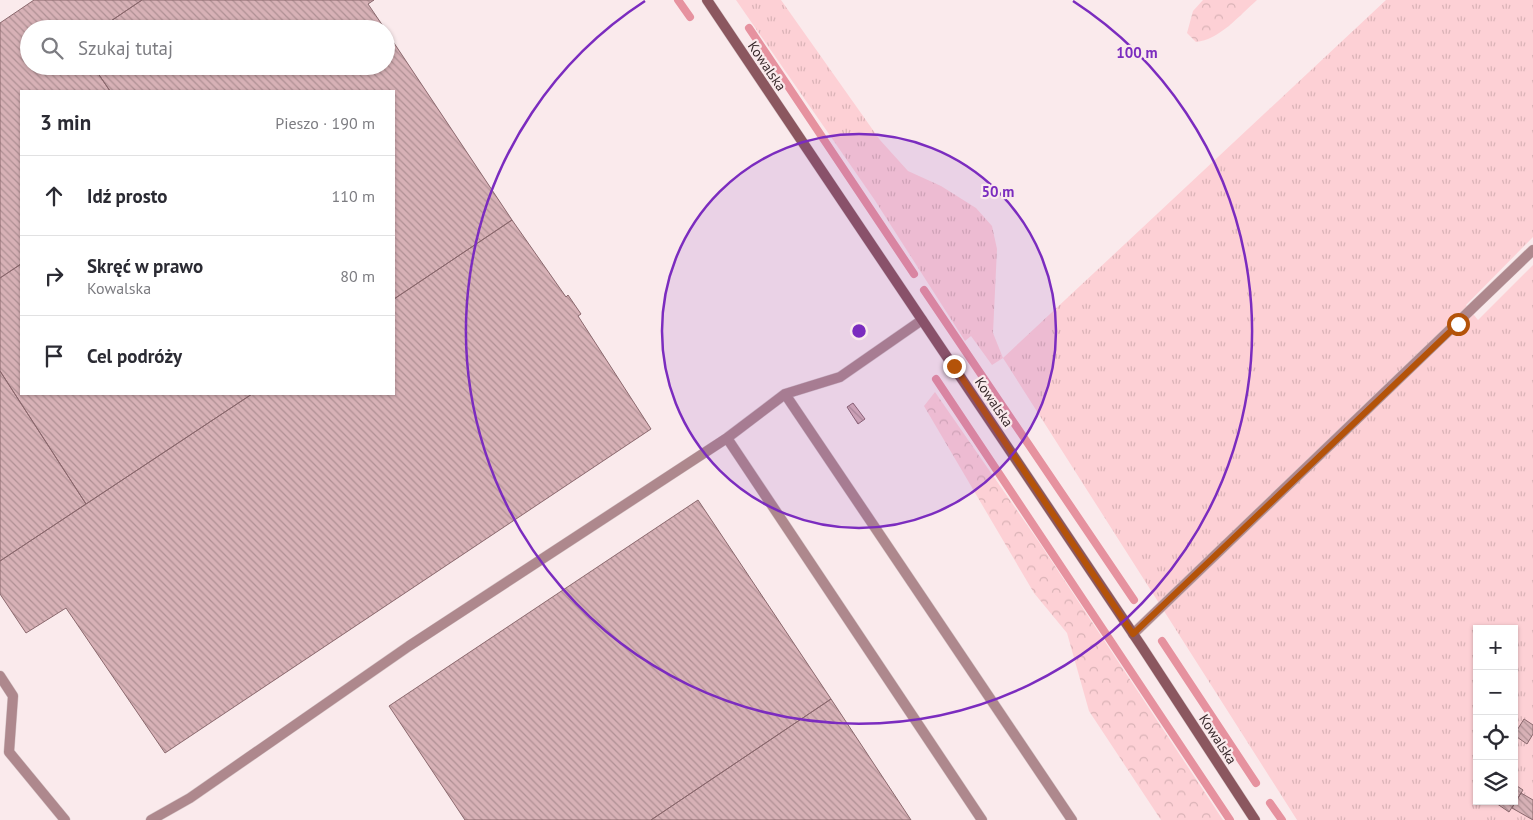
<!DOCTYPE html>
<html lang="pl">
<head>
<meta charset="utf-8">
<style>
	body { margin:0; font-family:"PT Sans",sans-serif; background:#f2f2f3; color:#2b2b33 }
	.controls { position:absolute; right:15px; bottom:15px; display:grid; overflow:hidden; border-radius:0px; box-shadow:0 1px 4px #0004 }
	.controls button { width:45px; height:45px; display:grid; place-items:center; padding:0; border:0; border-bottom:1px solid #e1e1e2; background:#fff; color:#2b2b33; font:25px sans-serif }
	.stop { position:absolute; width:15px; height:15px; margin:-11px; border:4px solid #b45309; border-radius:50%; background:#fff }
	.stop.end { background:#b45309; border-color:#fff; box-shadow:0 1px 5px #0008 }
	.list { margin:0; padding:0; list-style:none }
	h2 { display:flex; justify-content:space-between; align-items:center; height:65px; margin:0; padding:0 20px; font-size:21px }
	h2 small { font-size:16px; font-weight:400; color:#7c7c81 }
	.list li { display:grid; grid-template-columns:32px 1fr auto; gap:15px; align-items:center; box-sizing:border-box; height:80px; padding:0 20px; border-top:1px solid #e1e1e2 }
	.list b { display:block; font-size:19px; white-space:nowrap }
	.list p { margin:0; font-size:16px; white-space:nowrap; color:#7c7c81 }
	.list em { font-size:16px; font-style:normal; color:#7c7c81 }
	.icon { flex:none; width:28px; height:28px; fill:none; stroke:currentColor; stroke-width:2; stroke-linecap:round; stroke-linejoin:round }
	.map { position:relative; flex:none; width:1533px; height:820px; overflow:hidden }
	.search { position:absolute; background:#fff; box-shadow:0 1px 4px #0004; left:20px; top:20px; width:375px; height:55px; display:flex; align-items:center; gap:12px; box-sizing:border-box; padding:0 18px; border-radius:28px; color:#7c7c81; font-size:19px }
	.panel { position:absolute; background:#fff; box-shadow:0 1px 4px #0004; left:20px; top:90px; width:375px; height:305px; border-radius:0px }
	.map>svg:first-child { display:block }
	.grass { fill:url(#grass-tufts); fill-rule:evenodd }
	.forest { fill:url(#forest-crowns) }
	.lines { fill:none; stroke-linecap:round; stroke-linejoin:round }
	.stream { stroke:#e6929f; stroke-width:8 }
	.building { fill:url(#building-back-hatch); stroke:#8a686d }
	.lane-casing { stroke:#d7c7c9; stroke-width:11 }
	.secondary-casing { stroke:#d7c7c9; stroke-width:11 }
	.lane { stroke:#ae888d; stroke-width:10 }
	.secondary { stroke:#8b575f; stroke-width:10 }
	.route { stroke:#b45309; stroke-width:6 }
	.ring { fill:none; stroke:#7b2cbf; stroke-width:2.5 }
	.labels { text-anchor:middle; stroke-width:4.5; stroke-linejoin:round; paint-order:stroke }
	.street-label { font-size:14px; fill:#392a2c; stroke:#faeaec }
	.centre { fill:#7b2cbf; stroke:#faeaec; stroke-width:2.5 }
	.ring-label { font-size:15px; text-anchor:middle; font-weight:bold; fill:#7b2cbf; stroke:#faeaec; stroke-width:4.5; stroke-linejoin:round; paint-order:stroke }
</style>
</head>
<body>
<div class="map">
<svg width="1533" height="820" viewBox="0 0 1533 820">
	<defs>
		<pattern id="grass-tufts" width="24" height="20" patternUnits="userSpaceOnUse" patternTransform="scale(1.25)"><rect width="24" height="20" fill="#fdd0d5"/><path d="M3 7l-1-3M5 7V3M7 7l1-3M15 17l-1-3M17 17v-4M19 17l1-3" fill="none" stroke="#dab3b7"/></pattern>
		<pattern id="forest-crowns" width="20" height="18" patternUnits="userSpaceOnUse" patternTransform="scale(1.25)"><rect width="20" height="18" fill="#fdd0d5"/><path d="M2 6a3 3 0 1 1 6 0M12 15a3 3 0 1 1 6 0" fill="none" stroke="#dab3b7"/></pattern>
		<pattern id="building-back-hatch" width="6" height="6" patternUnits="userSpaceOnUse" patternTransform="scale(1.25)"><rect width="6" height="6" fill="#d7b1b6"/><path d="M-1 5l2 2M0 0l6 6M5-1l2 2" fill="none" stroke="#af9094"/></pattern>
	</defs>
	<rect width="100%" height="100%" fill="#faeaec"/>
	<path class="grass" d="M736,0h45l99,140 28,31 33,15 35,22 16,18 5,23 -4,84 10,25 383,-358h147v237l-67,68 12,15 55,-55v555h-236l-294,-462 -11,7 -21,-29 -6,5 -91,-142zM1477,629h37v172h-37z"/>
	<path class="forest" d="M1203,0h54c-17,15 -38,40 -61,42l-9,-9 6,-22z
		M935,392l106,153 182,275h-62l-2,-3 -70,-106 -22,-78 -33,-40 -110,-187z"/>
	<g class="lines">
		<path class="stream" d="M678,0l12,17
			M749,28l165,246
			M924,290l210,310
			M936,379l294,441
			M1162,641l94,142
			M1270,803l12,17"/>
	</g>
	<path class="building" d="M34,0h108l-43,29h-70v37h64l17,25h-89v173l-21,14v-255z
		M142,0h232l-6,4 17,25h-286z
		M386,31l126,189 -118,79v-208h-284l-17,-25h293z
		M512,220l54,77 2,-2 13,19 -3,2 73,113 -486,324 -99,-145 -40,25 -26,-39v-33l252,-167h142v-95z
		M21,264v130h231l-166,110 -86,-133v-93z
		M0,371l86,133 -86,57z
		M853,403l12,16 -7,5 -11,-17z
		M698,500l133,199 -180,121h-186l-76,-114z
		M831,699l80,121h-260z
		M1524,719l9,6v9l-6,10 -13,-9z
		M1514,784l9,6 -14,22 -16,-11h21z
		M1521,793l12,7v20l-21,-12z"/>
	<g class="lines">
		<defs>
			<path id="lane" d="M785,394l287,426
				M727,438l255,382
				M1133,634l400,-384
				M0,676l13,20 -4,56 56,68
				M151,820l39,-22 219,-152 318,-208 58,-44 55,-17 82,-57"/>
			<path id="secondary" d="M707,0l435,647 113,173"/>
		</defs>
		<use href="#lane" class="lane-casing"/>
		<use href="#secondary" class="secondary-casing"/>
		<use href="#lane" class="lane"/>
		<use href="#secondary" class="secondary"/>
	</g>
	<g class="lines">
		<path class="route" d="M954,366l179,268 325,-310"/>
	</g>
	<circle cx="859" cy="331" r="197" fill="#7b2cbf" fill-opacity=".12"/>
	<g class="ring">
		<circle cx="859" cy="331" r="197"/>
		<path d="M1073 1A393 393 0 1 1 645 1"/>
	</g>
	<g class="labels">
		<g class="street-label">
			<text transform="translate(767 66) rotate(56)" y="5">Kowalska</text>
			<text transform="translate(994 402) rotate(56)" y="5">Kowalska</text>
			<text transform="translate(1218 739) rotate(57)" y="5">Kowalska</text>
		</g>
	</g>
	<circle cx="859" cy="331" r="8" class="centre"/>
	<g class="ring-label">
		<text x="1137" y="58">100 m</text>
		<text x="998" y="197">50 m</text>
	</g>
</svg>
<div class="controls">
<button>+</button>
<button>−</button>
<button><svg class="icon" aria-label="locate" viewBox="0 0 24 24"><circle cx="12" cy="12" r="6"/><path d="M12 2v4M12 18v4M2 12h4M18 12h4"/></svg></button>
<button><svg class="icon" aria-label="layers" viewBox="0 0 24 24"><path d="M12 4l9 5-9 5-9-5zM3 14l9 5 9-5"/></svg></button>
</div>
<div class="stop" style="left:1458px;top:324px"></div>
<div class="stop end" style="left:954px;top:366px"></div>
<div class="search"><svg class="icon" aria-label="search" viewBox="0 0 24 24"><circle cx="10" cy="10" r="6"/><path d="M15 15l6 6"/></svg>Szukaj tutaj</div>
<section class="panel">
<h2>3 min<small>Pieszo · 190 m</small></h2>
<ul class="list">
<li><svg class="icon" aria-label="ahead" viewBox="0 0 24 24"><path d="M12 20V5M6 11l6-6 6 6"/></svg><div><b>Idź prosto</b></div><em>110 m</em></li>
<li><svg class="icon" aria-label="right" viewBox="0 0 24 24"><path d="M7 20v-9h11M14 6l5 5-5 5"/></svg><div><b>Skręć w prawo</b><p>Kowalska</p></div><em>80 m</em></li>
<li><svg class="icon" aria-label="arrive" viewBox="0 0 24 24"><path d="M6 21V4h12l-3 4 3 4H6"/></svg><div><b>Cel podróży</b></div></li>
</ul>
</section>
</div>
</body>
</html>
